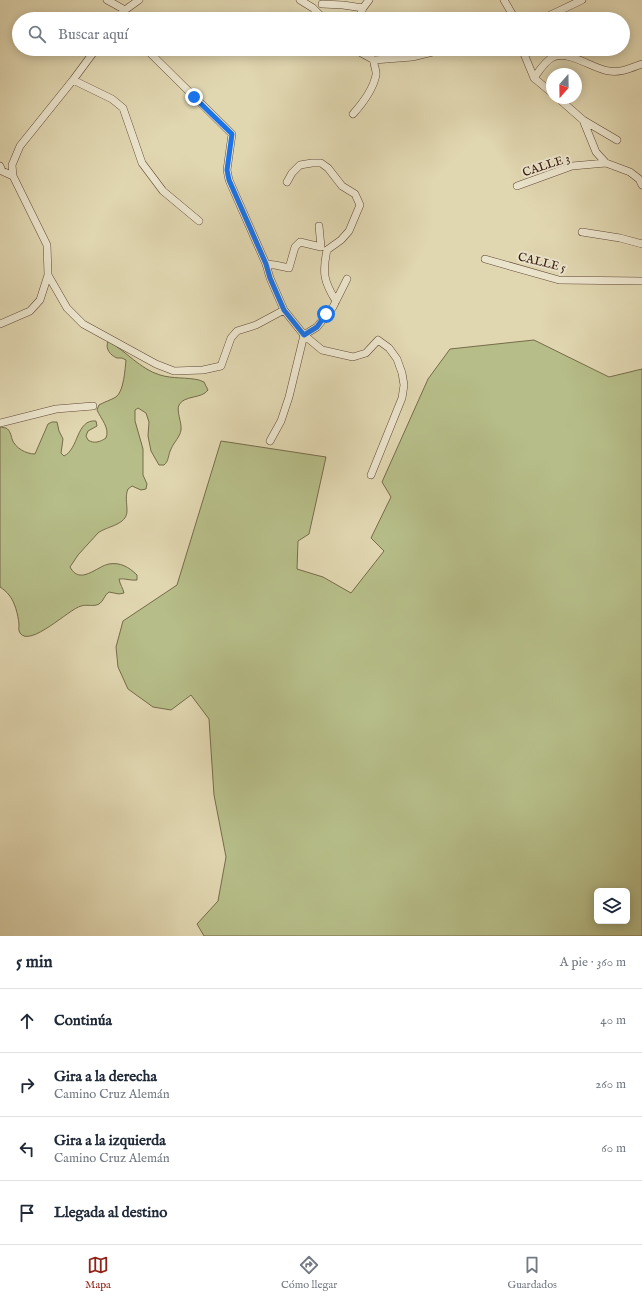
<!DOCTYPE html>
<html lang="es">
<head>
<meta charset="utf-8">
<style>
	body { margin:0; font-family:"IM FELL English",serif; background:#f2f2f3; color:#1f2937 }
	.controls { position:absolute; right:12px; bottom:12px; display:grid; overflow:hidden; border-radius:6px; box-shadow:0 2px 10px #0003 }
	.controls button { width:36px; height:36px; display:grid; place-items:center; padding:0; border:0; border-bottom:1px solid #e0e1e3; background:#fff; color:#1f2937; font:20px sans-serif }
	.compass { position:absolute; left:546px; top:68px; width:36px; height:36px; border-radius:50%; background:#fff; box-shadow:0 2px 10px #0003; rotate:200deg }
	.stop { position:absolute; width:12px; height:12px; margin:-9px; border:3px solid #1a73e8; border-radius:50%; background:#fff }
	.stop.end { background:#1a73e8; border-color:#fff; box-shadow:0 1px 4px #0008 }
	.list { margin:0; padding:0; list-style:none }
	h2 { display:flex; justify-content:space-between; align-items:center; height:52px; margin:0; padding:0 16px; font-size:17px }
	h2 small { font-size:13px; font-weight:400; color:#747a83 }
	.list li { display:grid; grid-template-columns:26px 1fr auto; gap:12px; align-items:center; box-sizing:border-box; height:64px; padding:0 16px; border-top:1px solid #e0e1e3 }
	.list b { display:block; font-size:15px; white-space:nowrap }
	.list p { margin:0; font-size:13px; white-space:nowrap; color:#747a83 }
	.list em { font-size:13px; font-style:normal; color:#747a83 }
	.icon { flex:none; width:22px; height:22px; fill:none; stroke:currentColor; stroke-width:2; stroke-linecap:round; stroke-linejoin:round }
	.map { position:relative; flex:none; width:642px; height:936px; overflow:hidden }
	.search { position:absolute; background:#fff; box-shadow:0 2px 10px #0003; left:12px; right:12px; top:12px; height:44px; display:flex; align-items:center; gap:10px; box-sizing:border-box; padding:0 14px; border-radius:22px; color:#747a83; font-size:15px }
	.sheet { height:308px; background:#fff }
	nav { display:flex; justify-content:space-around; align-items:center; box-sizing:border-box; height:56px; border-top:1px solid #e0e1e3; background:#fff; font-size:11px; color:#747a83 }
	nav a { display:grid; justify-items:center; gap:2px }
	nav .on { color:#8f2418 }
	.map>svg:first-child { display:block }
	.green { fill:#b6bd88; stroke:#766b4a; fill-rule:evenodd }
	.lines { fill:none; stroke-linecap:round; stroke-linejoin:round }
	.minor-casing { stroke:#604836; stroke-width:8 }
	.minor { stroke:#ebe4cc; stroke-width:7 }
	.route { stroke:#1a73e8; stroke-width:5 }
	.labels { text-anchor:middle; stroke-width:4; stroke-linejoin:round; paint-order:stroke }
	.street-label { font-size:12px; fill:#36190d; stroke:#ebe4cc }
</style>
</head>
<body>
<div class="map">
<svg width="642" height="936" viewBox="0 0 642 936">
	<rect width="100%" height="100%" fill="#e0d6b0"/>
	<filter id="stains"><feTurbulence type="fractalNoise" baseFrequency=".005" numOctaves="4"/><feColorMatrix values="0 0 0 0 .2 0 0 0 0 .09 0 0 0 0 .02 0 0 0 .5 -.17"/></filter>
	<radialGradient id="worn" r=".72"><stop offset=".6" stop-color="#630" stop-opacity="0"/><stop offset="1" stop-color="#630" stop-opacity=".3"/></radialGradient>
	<path class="green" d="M534,340l75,37 33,-8v567h-438l-7,-12 21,-23 8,-44 -12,-62 -5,-76 -18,-24 -20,15 -18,-3 -25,-18 -10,-22 -2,-20 7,-26 54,-36 44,-144 105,16 -17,77 -11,7 -1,28 26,8 28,16 33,-42 -13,-13 20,-41 -9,-15 46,-103 22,-30zM597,891h30v30h-30z
		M108,341c18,10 32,28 52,34 13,4 26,2 39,5l5,2 4,8c-6,9 -24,5 -29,15 -3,5 3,18 2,25 -1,7 -7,12 -10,19 -3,6 -2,12 -7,16h-5l-8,-14 -3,-15 1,-14 -3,-9 -8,-5 -3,2v11l8,28v26l4,9 -1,5 -5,1 -9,-4 -4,3c-3,7 -1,14 -1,22 0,14 -20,15 -29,22l-20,22 -8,12c10,19 27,-1 39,-3 11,-2 20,3 28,11v5c-6,1 -12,-2 -18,-1 1,6 4,9 5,14l-5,1 -10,-2c-5,3 -5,9 -10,12 -5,3 -12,0 -18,2 -12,3 -51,42 -61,27 -2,-3 -1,-6 -1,-9 -1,-9 -4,-22 -10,-29 -2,-3 -6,-6 -9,-8v-160c1,0 5,1 6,1 4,2 5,7 6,11 3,9 14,15 23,15l13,-30 4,-2h5l2,9 4,8 -2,14 3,3c15,-7 12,-37 32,-35l1,5 -9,5 -2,5 2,4c6,4 12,2 18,-2 4,-10 -5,-19 -9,-28l2,-5c5,-3 12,-5 17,-8 8,-6 9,-28 10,-37l-4,-2h-5c-7,-3 -12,-9 -9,-17z"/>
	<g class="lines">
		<defs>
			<path id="minor" d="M107,0l18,10
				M300,0l13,8 11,11
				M504,0l11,19
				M322,4l21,1 20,3 6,-8
				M117,19l8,-9 14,-10
				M359,19l4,-11
				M542,19l40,-19
				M146,49l86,85 -5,36 2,10 37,84 4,14 14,32 20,25 18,15 31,7 13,-4 12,-13 11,8 8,11 5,14 2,12 -2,13 -31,77
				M354,49l20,11 38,-3 33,-8
				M522,49l12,29 18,15
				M534,78c5,-7 11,-17 19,-21 16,-7 40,12 56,14 12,2 22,-3 33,-7
				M73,80l39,19 11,9 19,55 21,28 36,30
				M558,98l25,22 13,32 10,11 24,9 9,7 3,6
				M353,114c9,-10 20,-24 23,-39 1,-5 -3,-10 -2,-15
				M583,120l34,20
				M0,166l2,5 11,5
				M287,182l5,-9 8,-8 12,-2h9l7,5 14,18 13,8 5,11 -11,26 -8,9 -14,10c-5,23 -3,32 9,51
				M517,186l55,-20 34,-3
				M582,232l38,6 22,6
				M485,259l74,21 83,1
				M266,264l9,1 14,3 6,-21 5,-5 21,5 -2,-21
				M48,275l19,33 16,16 73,40 18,7 29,-1 18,-4 10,-28 6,-7 19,-6 28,-15
				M0,324l30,-13 10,-11 8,-25 -1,-30 -34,-69 -1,-11 8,-19 53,-66 23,-31
				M0,423l56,-14 37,-3
				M270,441l11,-20 8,-24 15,-62 13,-8 16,-20 14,-28"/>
		</defs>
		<use href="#minor" class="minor-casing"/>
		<use href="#minor" class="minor"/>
	</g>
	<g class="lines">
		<path class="route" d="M194,97l38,37 -5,36 2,10 37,84 4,14 14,32 20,25 13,-8 9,-13"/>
	</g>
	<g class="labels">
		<g class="street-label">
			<text transform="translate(546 165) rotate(-18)" y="4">CALLE 3</text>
			<text transform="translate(542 262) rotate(14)" y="4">CALLE 5</text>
		</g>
	</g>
	<rect width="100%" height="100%" filter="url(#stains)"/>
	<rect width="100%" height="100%" fill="url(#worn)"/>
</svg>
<div class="controls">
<button><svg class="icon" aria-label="layers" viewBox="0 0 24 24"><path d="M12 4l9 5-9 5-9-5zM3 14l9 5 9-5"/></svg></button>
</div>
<svg class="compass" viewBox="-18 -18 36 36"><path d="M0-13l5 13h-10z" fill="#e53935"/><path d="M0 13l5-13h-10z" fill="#747a83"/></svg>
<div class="stop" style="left:326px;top:314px"></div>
<div class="stop end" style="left:194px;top:97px"></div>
<div class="search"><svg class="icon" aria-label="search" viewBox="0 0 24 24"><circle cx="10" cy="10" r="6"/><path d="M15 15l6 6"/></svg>Buscar aquí</div>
</div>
<section class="sheet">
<h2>5 min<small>A pie · 360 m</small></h2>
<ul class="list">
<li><svg class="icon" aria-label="ahead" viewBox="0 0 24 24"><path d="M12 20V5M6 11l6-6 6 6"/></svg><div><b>Continúa</b></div><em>40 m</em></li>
<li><svg class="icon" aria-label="right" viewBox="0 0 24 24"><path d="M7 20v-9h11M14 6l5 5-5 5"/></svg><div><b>Gira a la derecha</b><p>Camino Cruz Alemán</p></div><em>260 m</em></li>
<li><svg class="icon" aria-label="left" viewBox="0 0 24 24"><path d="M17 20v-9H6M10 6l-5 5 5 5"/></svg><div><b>Gira a la izquierda</b><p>Camino Cruz Alemán</p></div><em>60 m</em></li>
<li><svg class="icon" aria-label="arrive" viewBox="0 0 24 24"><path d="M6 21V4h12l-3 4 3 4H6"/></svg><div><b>Llegada al destino</b></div></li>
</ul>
</section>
<nav>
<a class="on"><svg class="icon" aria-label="map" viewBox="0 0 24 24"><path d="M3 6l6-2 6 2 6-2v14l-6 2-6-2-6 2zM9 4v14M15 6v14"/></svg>Mapa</a>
<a><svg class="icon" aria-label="directions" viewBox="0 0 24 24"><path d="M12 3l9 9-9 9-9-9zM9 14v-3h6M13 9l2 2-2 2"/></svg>Cómo llegar</a>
<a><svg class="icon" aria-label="saved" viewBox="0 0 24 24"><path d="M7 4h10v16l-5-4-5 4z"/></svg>Guardados</a>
</nav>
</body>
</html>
